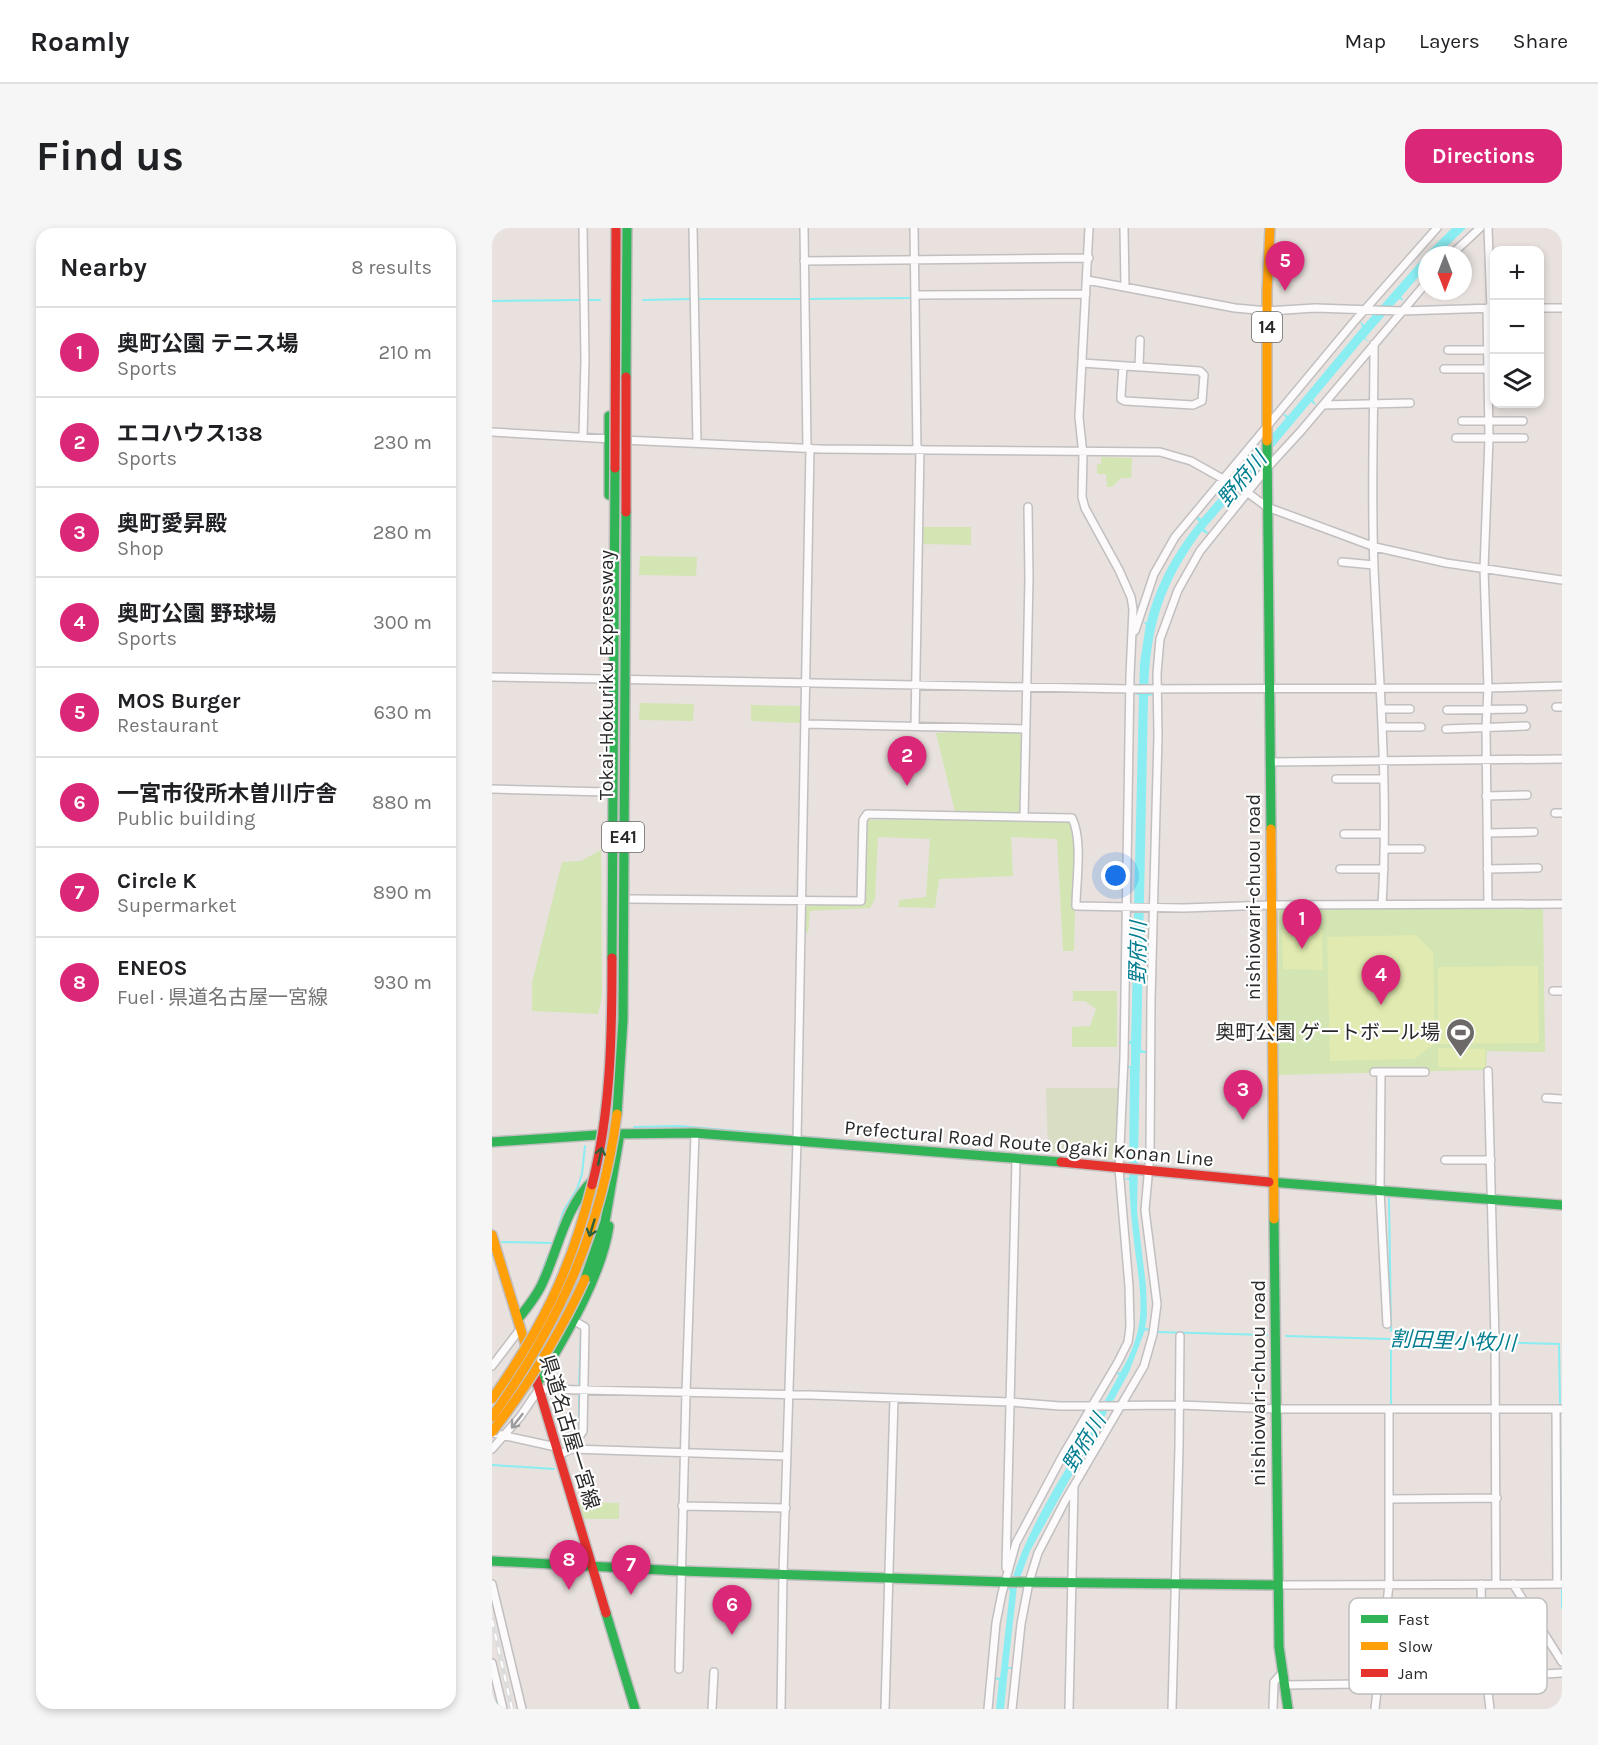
<!DOCTYPE html>
<html lang="en">
<head>
<meta charset="utf-8">
<style>
	body { margin:0; font-family:Karla,"Noto Sans JP",sans-serif; background:#f6f6f6; color:#202124 }
	.controls { position:absolute; right:18px; top:18px; display:grid; overflow:hidden; border-radius:12px; box-shadow:0 3px 9px #0003 }
	.controls button { width:54px; height:54px; display:grid; place-items:center; padding:0; border:0; border-bottom:2px solid #e0e0e0; background:#fff; color:#202124; font:30px sans-serif }
	.compass { position:absolute; left:926px; top:18px; width:54px; height:54px; border-radius:50%; background:#fff; box-shadow:0 3px 9px #0003; rotate:180deg }
	.you { position:absolute; left:624px; top:648px; width:21px; height:21px; margin:-15px; border:4px solid #fff; border-radius:50%; background:#1a73e8; box-shadow:0 0 0 9px #1a73e833 }
	.badge { display:grid; place-items:center; width:39px; height:39px; border-radius:50%; background:#db2777; color:#fff; font-size:20px; font-weight:700 }
	.pin { position:absolute; translate:-50% -50px; filter:drop-shadow(0 2px 3px #0008) }
	.pin::after { content:''; position:absolute; top:32px; width:21px; height:18px; background:inherit; clip-path:polygon(0 0,100% 0,50% 100%) }
	.list { margin:0; padding:0; list-style:none }
	h2 { display:flex; justify-content:space-between; align-items:center; height:78px; margin:0; padding:0 24px; font-size:26px }
	h2 small { font-size:20px; font-weight:400; color:#757577 }
	.list li { display:grid; grid-template-columns:39px 1fr auto; gap:18px; align-items:center; box-sizing:border-box; height:90px; padding:0 24px; border-top:2px solid #e0e0e0 }
	.list b { display:block; font-size:22px; white-space:nowrap }
	.list p { margin:0; font-size:20px; white-space:nowrap; color:#757577 }
	.list em { font-size:20px; font-style:normal; color:#757577 }
	.icon { flex:none; width:33px; height:33px; fill:none; stroke:currentColor; stroke-width:2; stroke-linecap:round; stroke-linejoin:round }
	.map { position:relative; flex:none; width:1070px; height:1481px; overflow:hidden; border-radius:18px }
	header { display:flex; align-items:center; gap:36px; box-sizing:border-box; height:84px; padding:0 30px; background:#fff; border-bottom:2px solid #e0e0e0 }
	header strong { font-size:28px }
	nav { display:flex; gap:33px; margin-inline-start:auto; font-size:21px }
	.intro { display:flex; align-items:center; justify-content:space-between; box-sizing:border-box; height:144px; padding:0 36px }
	h1 { margin:0; font-size:42px }
	.button { padding:15px 27px; border-radius:18px; background:#db2777; color:#fff; font-size:21px; font-weight:700 }
	main { display:flex; gap:36px; padding:0 36px }
	aside { flex:1; background:#fff; border-radius:18px; box-shadow:0 3px 9px #0003 }
	.map>svg:first-child { display:block }
	.green { fill:#d3e5b3 }
	.cemetery { fill:#d9ddc4 }
	.pitch { fill:#e1eab0 }
	.water { fill:#8aedf2 }
	.lines { fill:none; stroke-linecap:round; stroke-linejoin:round }
	.stream { stroke:#8aedf2; stroke-width:2 }
	.street-casing { stroke:#c1bfc0; stroke-width:10 }
	.fast-casing { stroke:#c1bfc0; stroke-width:12 }
	.slow-casing { stroke:#c1bfc0; stroke-width:12 }
	.jam-casing { stroke:#c1bfc0; stroke-width:12 }
	.street { stroke:#fcfafa; stroke-width:7 }
	.fast { stroke:#30b455; stroke-width:9 }
	.slow { stroke:#ff9f0a; stroke-width:9 }
	.jam { stroke:#e5322d; stroke-width:9 }
	.rail-casing { stroke:#ddddde; stroke-width:4.5 }
	.rail { stroke:#fff; stroke-width:2; stroke-dasharray:7; stroke-linecap:butt }
	.fast-bridge-casing { stroke:#c1bfc0; stroke-width:12; stroke-linecap:butt }
	.slow-bridge-casing { stroke:#c1bfc0; stroke-width:12; stroke-linecap:butt }
	.jam-bridge-casing { stroke:#c1bfc0; stroke-width:12; stroke-linecap:butt }
	.fast-bridge { stroke:#30b455; stroke-width:9 }
	.slow-bridge { stroke:#ff9f0a; stroke-width:9 }
	.jam-bridge { stroke:#e5322d; stroke-width:9 }
	.oneway { stroke:#2c613b }
	.oneway2 { stroke:#9d9c9c }
	.labels { text-anchor:middle; stroke-width:4.5; stroke-linejoin:round; paint-order:stroke }
	.shield { fill:#fff; stroke:#696969; stroke-width:1.5 }
	.shield-label { font-size:18px; font-weight:bold; fill:#292929 }
	.street-label { font-size:20px; fill:#292929; stroke:#fff }
	.poi-label { font-size:20px; fill:#292929; stroke:#fff; text-anchor:end }
	.water-label { font-size:21px; font-style:italic; fill:#037e90; stroke:#fff }
	.key { fill:#fff; stroke:#bfbfbf; stroke-width:1.5 }
	.key-label { font-size:16px; fill:#292929 }
</style>
</head>
<body>
<header>
<strong>Roamly</strong>
<nav><a>Map</a><a>Layers</a><a>Share</a></nav>
</header>
<div class="intro"><h1>Find us</h1><a class="button">Directions</a></div>
<main>
<aside>
<h2>Nearby<small>8 results</small></h2>
<ul class="list">
<li><span class="badge">1</span><div><b>奥町公園 テニス場</b><p>Sports</p></div><em>210 m</em></li>
<li><span class="badge">2</span><div><b>エコハウス138</b><p>Sports</p></div><em>230 m</em></li>
<li><span class="badge">3</span><div><b>奥町愛昇殿</b><p>Shop</p></div><em>280 m</em></li>
<li><span class="badge">4</span><div><b>奥町公園 野球場</b><p>Sports</p></div><em>300 m</em></li>
<li><span class="badge">5</span><div><b>MOS Burger</b><p>Restaurant</p></div><em>630 m</em></li>
<li><span class="badge">6</span><div><b>一宮市役所木曽川庁舎</b><p>Public building</p></div><em>880 m</em></li>
<li><span class="badge">7</span><div><b>Circle K</b><p>Supermarket</p></div><em>890 m</em></li>
<li><span class="badge">8</span><div><b>ENEOS</b><p>Fuel · 県道名古屋一宮線</p></div><em>930 m</em></li>
</ul>
</aside>
<div class="map">
<svg width="1070" height="1481" viewBox="0 0 1070 1481">
	<rect width="100%" height="100%" fill="#e8e1de"/>
	<path class="green" d="M609,229l31,1 -1,20h-10l-9,9h-5l-1,-13h-9v-10h4z
		M427,299h52v18l-50,-1z
		M148,328l57,1 -1,19 -57,-1z
		M148,475l54,1 -1,17 -54,-1z
		M259,477l49,1v17l-49,-2z
		M533,501l-1,85 -68,2 -20,-83z
		M577,590l8,9 -3,124h-11l-6,-112 -46,-2 2,39 -74,3 -4,29 -37,-1 2,-7 26,-3 4,-58 -52,-2 -3,62 -5,9 -60,3 -2,23 -2,-2 -4,-26 58,-6 3,-80z
		M109,622l1,146 -4,18 -66,-3v-28l30,-121 19,-1z
		M1051,679l2,145 -58,-1 -1,19 -209,5 2,-166z
		M581,763h44v56h-45v-20l18,-1 6,-17 -11,-8h-12z
		M87,1274l40,1v16h-36z"/>
	<path class="cemetery" d="M554,860h72l1,73 -71,-10z"/>
	<path class="pitch" d="M790,701h40l1,41 -40,-1z
		M924,707l17,17 2,91 -20,16 -85,2 -3,-124z
		M1046,738l1,77 -101,1v-77z
		M946,820l47,1v19l-47,-1z"/>
	<path class="water" d="M960,0h14l-28,27h-11v12l-26,30 3,4 -5,-2 -34,39 5,4 -6,-3 -51,61 4,6 -6,-4 -67,80 3,3 -4,-1 -39,45 4,3 -1,2 -5,-3c-39,53 -52,95 -54,162h5v2l-5,1 -7,354 5,1v2h-6l-3,159 9,74 1,29 -2,13 13,2 -1,4 -12,-4 -16,42 -99,179 -13,35 -9,81h6v2h-6l-4,40h-8l3,-29 -5,-1v-2l6,1 10,-88 -6,-2h6c13,-53 49,-106 76,-153l-4,-4 5,2 32,-58 -5,-3 1,-2 5,3c9,-15 16,-31 19,-48 4,-24 -1,-51 -4,-75 -3,-23 -5,-46 -6,-70l-7,-1 7,-1 1,-110h-4v-2h5v-22l-5,-1v-2h5l2,-76h-6v-2h6l1,-52 -6,-1 6,-2 5,-213 -6,-1 6,-2 1,-29 6,-39 -3,-1 4,-1c9,-37 28,-71 52,-100l-4,-5 1,-2 5,4 24,-28 -2,-3 3,1 60,-71 -4,-5 6,3 74,-89 -2,-6 4,4 66,-75z"/>
	<g class="lines">
		<path class="stream" d="M206,71h103
			M316,71l101,-1
			M95,72h13
			M151,72l47,-1
			M0,73l87,-1
			M142,899l45,-1 107,9
			M317,909l123,10
			M460,920l157,14
			M897,971l2,132
			M64,1006l8,-24 13,-21 5,-15 3,-28
			M10,1014l50,1
			M46,1053l10,-26
			M664,1104l111,3
			M794,1108l273,8 1,60
			M899,1117v60
			M87,1159l2,-57
			M1068,1184l1,168
			M82,1210l5,-8v-38
			M0,1237l62,4
			M1070,1362v18
			M3,1460l3,21"/>
		<defs>
			<path id="street" d="M91,0l2,132 -2,77
				M201,0l4,215
				M312,0l3,220
				M422,0l3,221
				M632,0l1,59
				M996,0l3,80
				M959,27l29,-27
				M312,33l285,-3
				M595,52l148,28 33,3 47,-3 87,3 92,-3
				M423,67l171,-1
				M995,80l2,130 -5,131 4,119 -2,41 2,175
				M1048,80h22
				M882,116c0,75 -3,150 0,224 5,112 15,225 8,337
				M956,122h40
				M590,135c39,3 78,5 118,8l4,4 -2,26 -9,4 -68,-4 -4,-2v-3l2,-30
				M647,139l1,-27
				M952,141h44
				M831,177l87,-2
				M970,193h61
				M0,204l120,7
				M964,210h68
				M131,212l198,9 339,3 31,9 57,32 19,14 108,40 71,16 116,17
				M850,334l32,3
				M643,403l19,-57 21,-37 178,-214 84,-95
				M0,449l638,12 358,-1 74,-2
				M1064,479h6
				M890,481h28
				M955,482l76,-1
				M314,496l219,5
				M423,498l5,-277
				M890,499h39
				M954,501l80,-3
				M779,534l291,-3
				M844,551h47
				M0,561l115,3
				M994,568l41,-1
				M1063,585h7
				M532,589l5,-239 -1,-71
				M995,605l47,-1
				M852,606h40
				M892,621h37
				M848,641h44
				M995,641l51,-1
				M137,671l232,2 2,-81 4,-6 205,4c11,22 4,64 4,88l108,2 87,-3 291,-1
				M1061,763h9
				M996,843l7,268 1,245
				M882,844h51
				M889,844l-1,119 7,133
				M1054,870l16,1
				M953,932h46
				M79,1091l14,8 -2,104 -12,18
				M0,1138l29,-38
				M1064,1181l1,175
				M0,1205l64,14
				M0,1221l28,-32 19,-28 271,6 201,7 49,4 120,-1 97,4h285
				M67,1227l12,-6 216,7
				M898,1271l107,-1
				M190,1278l104,2
				M514,1340l10,-408
				M0,1356l30,125
				M989,1356l1,58 8,67
				M1021,1356l49,78
				M786,1357l284,-1
				M953,1416l6,36
				M0,1435l11,46
				M187,1441l7,-276 9,-260
				M792,1457l151,-2 51,-10 37,2 39,-2
				M220,1481l2,-37
				M289,1481l2,-135 14,-433 13,-693
				M393,1481l9,-311
				M496,1481l8,-86 6,-30 14,-50 47,-88 55,-93 10,-20 2,-15 -1,-41 -10,-117 5,-111 6,-382 3,-67 -2,-12 -12,-27 -34,-62 -3,-11 1,-42 -4,-38 10,-189
				M520,1481l9,-85 8,-42 9,-29 27,-52 79,-135 9,-32 4,-30 -12,-94 5,-56 1,-155 7,-263 -1,-63 3,-34 18,-49 22,-39 67,-83 34,-37 126,-149
				M577,1481l5,-222
				M680,1481l7,-262 1,-111
				M781,1481l1,-27 8,-9
				M883,1481l14,-124v-175"/>
			<path id="fast" d="M117,188v79
				M775,213l4,388
				M0,914l120,-8 83,-1 366,29
				M777,954l293,23
				M782,991l5,428 9,62
				M93,1051l20,-57 14,-83
				M26,1091c9,-11 18,-22 24,-35 17,-36 22,-75 51,-104
				M45,1156c27,-46 64,-105 72,-158
				M0,1333l189,10 324,11 273,3
				M114,1385l29,96"/>
			<path id="slow" d="M775,213v-149l3,-64
				M779,601l3,390
				M0,1007l35,115"/>
			<path id="jam" d="M569,934l208,20
				M41,1141l73,244"/>
		</defs>
		<use href="#street" class="street-casing"/>
		<use href="#fast" class="fast-casing"/>
		<use href="#slow" class="slow-casing"/>
		<use href="#jam" class="jam-casing"/>
		<use href="#street" class="street"/>
		<use href="#fast" class="fast"/>
		<use href="#slow" class="slow"/>
		<use href="#jam" class="jam"/>
		<defs>
			<path id="rail" d="M0,1392l20,89"/>
		</defs>
		<use href="#rail" class="rail-casing"/>
		<use href="#rail" class="rail"/>
		<defs>
			<path id="fast-bridge" d="M134,149l1,-149
				M120,730l3,-490
				M125,886l6,-94 3,-508"/>
			<path id="slow-bridge" d="M0,1171c50,-71 79,-129 100,-214
				M0,1189c68,-96 109,-185 125,-303
				M0,1204c37,-48 68,-98 93,-153"/>
			<path id="jam-bridge" d="M123,240l1,-240
				M134,284v-135
				M100,957c19,-74 20,-151 20,-227"/>
		</defs>
		<use href="#fast-bridge" class="fast-bridge-casing"/>
		<use href="#slow-bridge" class="slow-bridge-casing"/>
		<use href="#jam-bridge" class="jam-bridge-casing"/>
		<use href="#fast-bridge" class="fast-bridge"/>
		<use href="#slow-bridge" class="slow-bridge"/>
		<use href="#jam-bridge" class="jam-bridge"/>
	</g>
	<defs><path id="oneway-shaft" d="M-6 0H5M1.5-3L5.5 0L1.5 3" fill="none" stroke-width="1.6" stroke-linecap="round" stroke-linejoin="round" transform="scale(1.5)"/></defs>
	<g class="oneway">
		<use href="#oneway-shaft" transform="translate(108 928) rotate(-78)"/>
		<use href="#oneway-shaft" transform="translate(100 1000) rotate(107)"/>
	</g>
	<use class="oneway2" href="#oneway-shaft" transform="translate(25 1193) rotate(128)"/>
	<defs>
		<symbol id="stadium-pin" viewBox="-11 -11 22 30"><path d="M0 17L-7.5 6A9.5 9.5 0 1 1 7.5 6Z" fill="#6c6968" stroke="#fff"/><path d="M0-5a6.5 5 0 1 0 0 10a6.5 5 0 1 0 0-10ZM-3.5-1.8h7v3.6h-7Z" fill="#fff"/></symbol>
	</defs>
	<g fill-rule="evenodd">
		<use href="#stadium-pin" x="952" y="788" width="33" height="45"/>
	</g>
	<g class="labels">
		<g class="shield">
			<rect x="760" y="84" width="30" height="30" rx="4.5"/>
			<rect x="110" y="594" width="42" height="30" rx="4.5"/>
		</g>
		<g class="shield-label">
			<text x="775" y="105">14</text>
			<text x="131" y="615">E41</text>
		</g>
		<g class="street-label">
			<text transform="translate(114 447) rotate(-90)" y="7">Tokai-Hokuriku Expressway</text>
			<text transform="translate(761 669) rotate(-90)" y="7">nishiowari-chuou road</text>
			<text transform="translate(537 915) rotate(5)" y="7">Prefectural Road Route Ogaki Konan Line</text>
			<text transform="translate(766 1155) rotate(-90)" y="7">nishiowari-chuou road</text>
			<text transform="translate(78 1204) rotate(73)" y="7">県道名古屋一宮線</text>
		</g>
		<g class="poi-label">
			<text x="948" y="811">奥町公園 ゲートボール場</text>
		</g>
		<g class="water-label">
			<text transform="translate(750 251) rotate(-50)" y="7">野府川</text>
			<text transform="translate(646 725) rotate(-89)" y="7">野府川</text>
			<text transform="translate(961 1113) rotate(2)" y="7">割田里小牧川</text>
			<text transform="translate(592 1215) rotate(-59)" y="7">野府川</text>
		</g>
	</g>
	<rect x="857" y="1370" width="198" height="96" rx="9" class="key"/>
	<rect x="869" y="1387" width="27" height="8" fill="#30b455"/>
	<rect x="869" y="1414" width="27" height="8" fill="#ff9f0a"/>
	<rect x="869" y="1441" width="27" height="8" fill="#e5322d"/>
	<g class="key-label">
		<text x="906" y="1397">Fast</text>
		<text x="906" y="1424">Slow</text>
		<text x="906" y="1451">Jam</text>
	</g>
</svg>
<div class="controls">
<button>+</button>
<button>−</button>
<button><svg class="icon" aria-label="layers" viewBox="0 0 24 24"><path d="M12 4l9 5-9 5-9-5zM3 14l9 5 9-5"/></svg></button>
</div>
<svg class="compass" viewBox="-18 -18 36 36"><path d="M0-13l5 13h-10z" fill="#e53935"/><path d="M0 13l5-13h-10z" fill="#757577"/></svg>
<div class="you"></div>
<div class="pin badge" style="left:810px;top:721px">1</div>
<div class="pin badge" style="left:415px;top:558px">2</div>
<div class="pin badge" style="left:751px;top:892px">3</div>
<div class="pin badge" style="left:889px;top:777px">4</div>
<div class="pin badge" style="left:793px;top:63px">5</div>
<div class="pin badge" style="left:240px;top:1407px">6</div>
<div class="pin badge" style="left:139px;top:1367px">7</div>
<div class="pin badge" style="left:77px;top:1362px">8</div>
</div>
</main>
</body>
</html>
